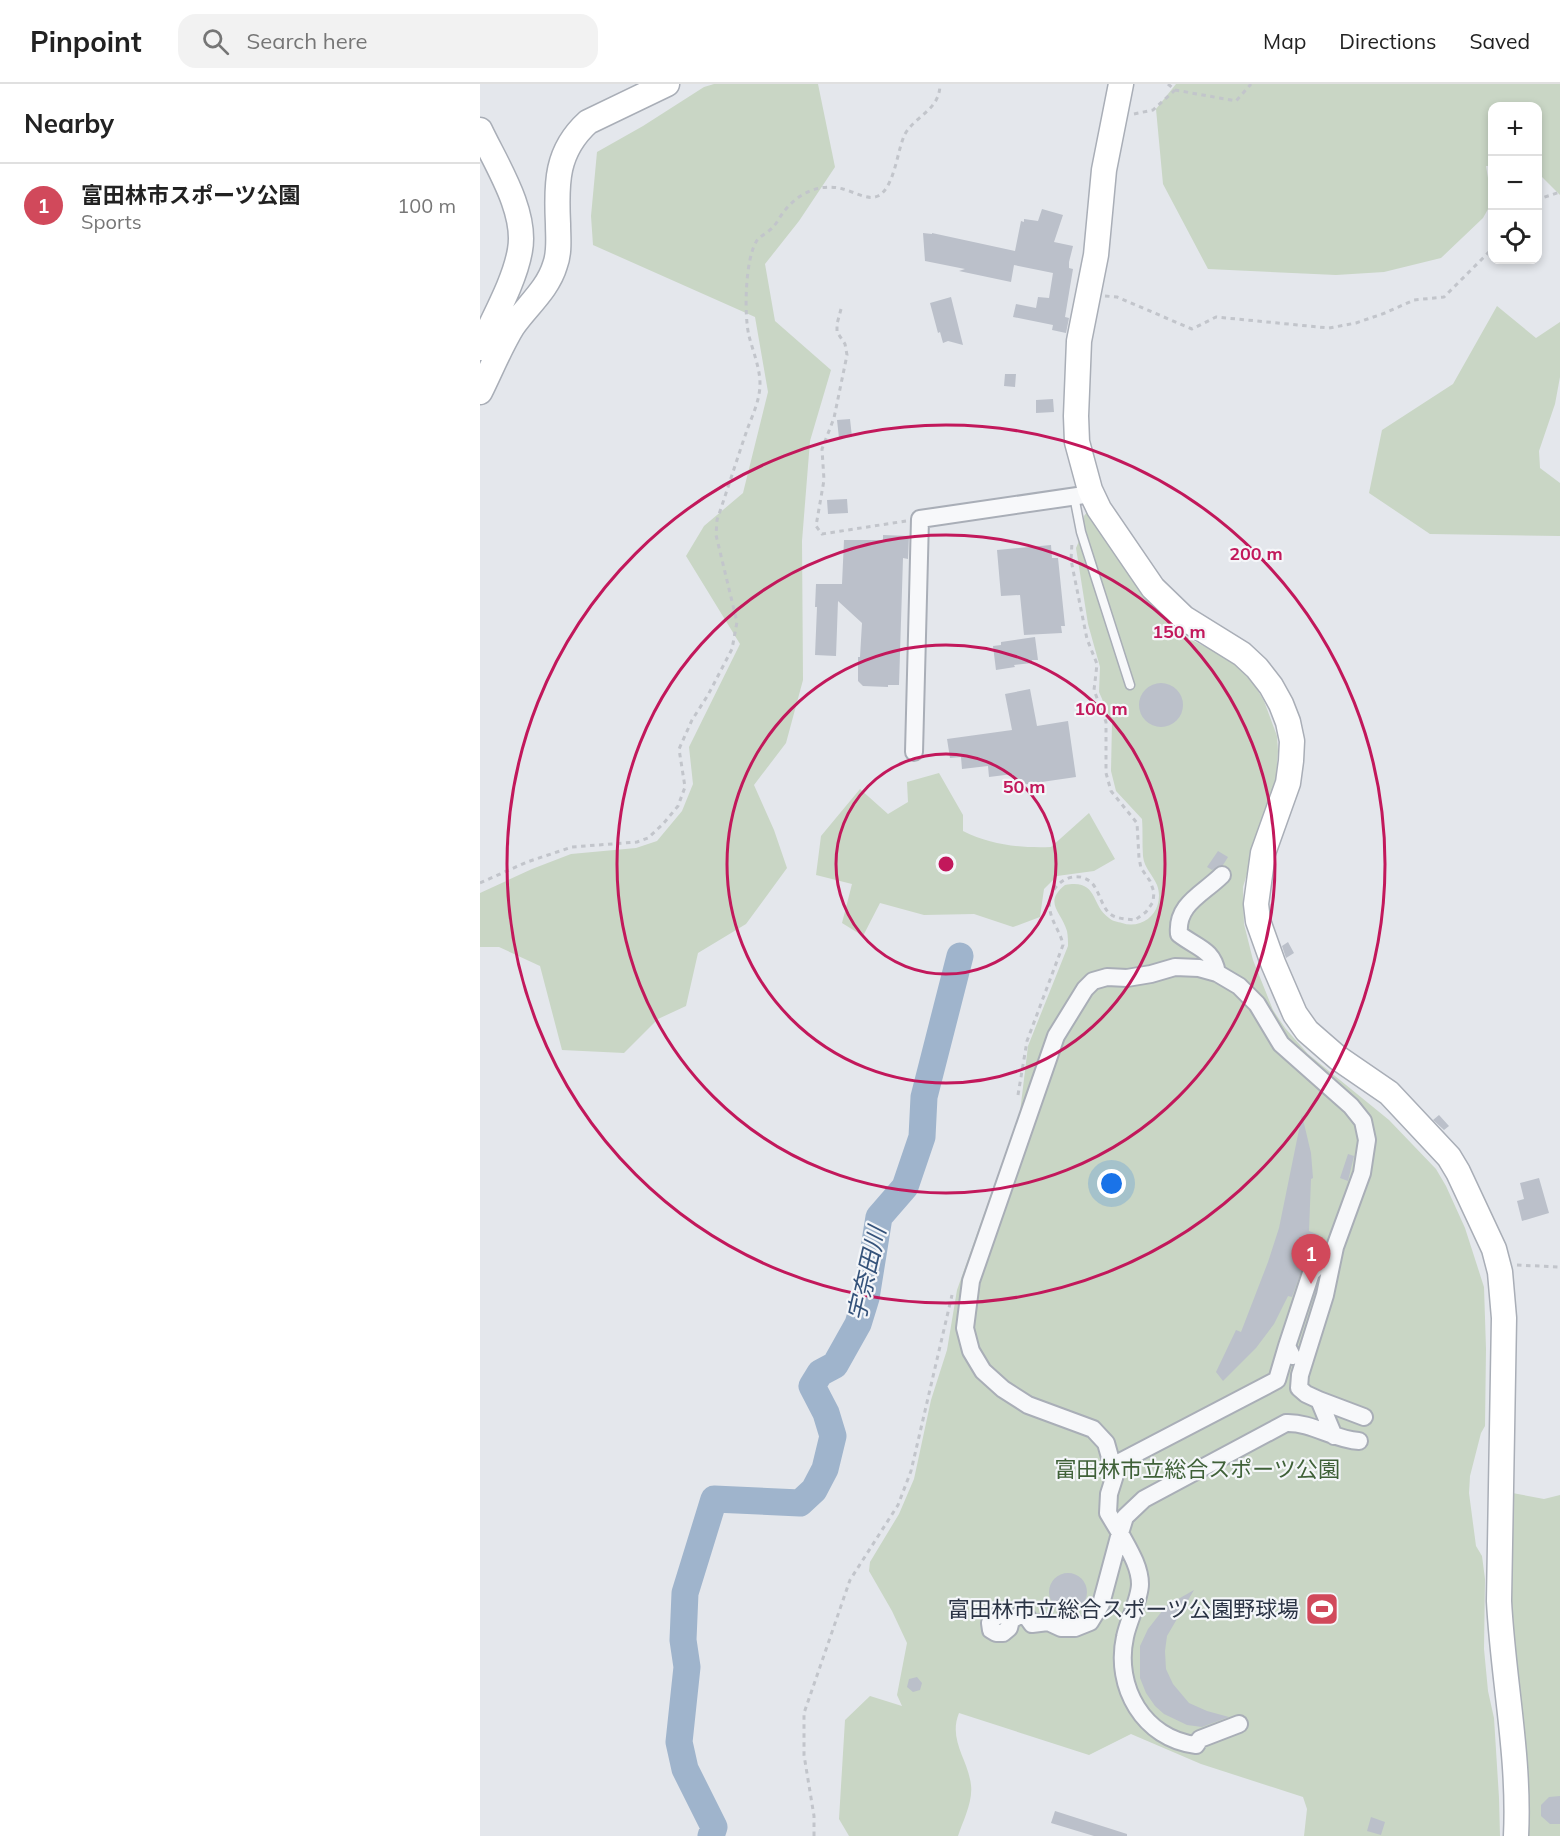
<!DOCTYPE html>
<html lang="en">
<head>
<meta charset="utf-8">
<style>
	body { margin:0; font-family:Mulish,"Noto Sans JP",sans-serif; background:#f2f2f2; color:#222 }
	.controls { position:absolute; right:18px; top:18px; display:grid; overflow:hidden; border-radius:12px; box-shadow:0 3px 9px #0003 }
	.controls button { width:54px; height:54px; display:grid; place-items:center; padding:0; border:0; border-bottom:2px solid #e0e0e0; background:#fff; color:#222; font:30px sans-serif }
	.you { position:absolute; left:632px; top:1100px; width:21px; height:21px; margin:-15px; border:4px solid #fff; border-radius:50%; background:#1a73e8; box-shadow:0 0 0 9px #1a73e833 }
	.badge { display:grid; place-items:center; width:39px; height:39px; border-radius:50%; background:#d1495b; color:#fff; font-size:20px; font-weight:700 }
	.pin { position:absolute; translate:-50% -50px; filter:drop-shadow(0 2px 3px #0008) }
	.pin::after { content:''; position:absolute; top:32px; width:21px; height:18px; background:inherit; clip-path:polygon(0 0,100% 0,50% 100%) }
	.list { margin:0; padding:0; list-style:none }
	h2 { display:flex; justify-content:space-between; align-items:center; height:78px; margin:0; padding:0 24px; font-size:26px }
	h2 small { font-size:20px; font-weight:400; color:#767676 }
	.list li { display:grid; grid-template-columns:39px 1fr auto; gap:18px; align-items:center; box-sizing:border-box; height:84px; padding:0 24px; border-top:2px solid #e0e0e0 }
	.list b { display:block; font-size:22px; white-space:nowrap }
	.list p { margin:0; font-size:20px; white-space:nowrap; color:#767676 }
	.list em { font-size:20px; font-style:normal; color:#767676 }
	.icon { flex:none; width:33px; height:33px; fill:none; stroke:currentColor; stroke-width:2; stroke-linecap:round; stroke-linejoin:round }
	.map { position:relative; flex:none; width:1080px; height:1752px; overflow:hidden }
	header { display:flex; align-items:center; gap:36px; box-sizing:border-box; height:84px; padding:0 30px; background:#fff; border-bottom:2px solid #e0e0e0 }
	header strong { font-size:28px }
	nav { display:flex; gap:33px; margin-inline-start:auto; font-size:21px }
	.search { width:420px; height:54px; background:#f2f2f2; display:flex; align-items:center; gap:15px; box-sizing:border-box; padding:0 21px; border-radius:18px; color:#767676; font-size:22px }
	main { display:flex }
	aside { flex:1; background:#fff }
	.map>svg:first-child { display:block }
	.green { fill:#c9d6c5 }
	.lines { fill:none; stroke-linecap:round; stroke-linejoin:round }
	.river { stroke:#9fb4cc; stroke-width:27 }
	.building { fill:#bbc0ca }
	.lane-casing { stroke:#a9aeb7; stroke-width:11 }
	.street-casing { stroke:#a9aeb7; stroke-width:20 }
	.secondary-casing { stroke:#a9aeb7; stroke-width:27 }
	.path { stroke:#c2c5cb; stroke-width:3; stroke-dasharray:4.5 4.5; stroke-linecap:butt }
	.lane { stroke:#f7f8fa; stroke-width:8 }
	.street { stroke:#f7f8fa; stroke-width:16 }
	.secondary { stroke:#fff; stroke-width:24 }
	.ring { fill:none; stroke:#c2185b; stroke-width:3 }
	.labels { text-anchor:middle; stroke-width:4.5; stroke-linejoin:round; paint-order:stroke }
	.park-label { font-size:22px; fill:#3f6138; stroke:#f4f6f9 }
	.poi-label { font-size:22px; fill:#2b3445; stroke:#f4f6f9; text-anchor:end }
	.water-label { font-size:24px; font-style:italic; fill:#34527a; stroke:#f4f6f9 }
	.centre { fill:#c2185b; stroke:#f4f6f9; stroke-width:3 }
	.ring-label { font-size:18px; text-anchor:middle; font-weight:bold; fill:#c2185b; stroke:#f4f6f9; stroke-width:4.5; stroke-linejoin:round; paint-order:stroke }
</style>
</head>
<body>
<header>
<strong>Pinpoint</strong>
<div class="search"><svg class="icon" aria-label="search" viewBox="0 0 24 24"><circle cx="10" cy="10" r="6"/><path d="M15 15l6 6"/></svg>Search here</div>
<nav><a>Map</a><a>Directions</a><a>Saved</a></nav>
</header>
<main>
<aside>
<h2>Nearby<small></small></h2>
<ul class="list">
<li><span class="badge">1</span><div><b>富田林市スポーツ公園</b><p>Sports</p></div><em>100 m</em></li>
</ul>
</aside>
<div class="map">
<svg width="1080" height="1752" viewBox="0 0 1080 1752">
	<rect width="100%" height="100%" fill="#e4e7ec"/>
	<path class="green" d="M234,0h104l17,83 -36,54 -34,43 10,57 56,49 -21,71 -8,100 1,139 -17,63 -32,42 20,45 13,38 -41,56 -48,29 -12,53 -28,13 -34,34 -62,-3 -22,-84 -41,-19h-19v-54l52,-24 39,-15 65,-6 21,-7 25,-30 11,-27 -4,-37 51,-103 -54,-88 18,-30 39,-33 25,-101 -13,-75 -162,-72 -2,-29 6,-64 46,-26 61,-39z
		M696,0h384v111l-18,-18 -4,-1v-70h-46v60h-6l6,36 -9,16 -42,40 -57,14 -48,3 -128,-6 -45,-85 -7,-75z
		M1017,222l39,32 24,-16v55l-5,27 -16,47 1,17 20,15v53l-130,-2 -61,-41 13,-63 71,-46z
		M608,427l64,91 15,17 21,19 43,22 23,24 10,17 13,35 1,15 -2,27 -33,109 1,37 9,36 20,50 12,18 23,26 81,66 47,49 10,17 19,42 19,59 2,62 -1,77 -4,7 -11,43 -1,17 7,53 6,10 3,23 -1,70 4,42 6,27 5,80 1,38h-196l3,-27 -4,-12 -102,-33 -70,-30 -42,21 -130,-42c-11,27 9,46 12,72 2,17 -8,36 -13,51h-109l-10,-17 6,-99 25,-24 32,10 -5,-11 10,-52 -15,-32 -23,-40 1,-9 29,-48 15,-35 17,-79 16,-50 10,-60 63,-178 8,-66 40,-100c0,-4 0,-10 -1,-15 -6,-20 -24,-28 -2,-46 34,-6 25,20 44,33 3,3 9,4 13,5 6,2 12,2 18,0 15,-5 23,-22 17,-38 -4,-10 -13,-17 -14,-29 -1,-12 0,-24 -1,-37l-26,-28 -5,-20 1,-49 -13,-30 1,-25 -12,-43 -12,-76 8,-18v-14z
		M459,689l24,42v16c28,14 56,17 88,16l38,-34 26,46 -21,12 -37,5 -13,13 -4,28 -27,10 -39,-13 -50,1 -44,-12 -17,33 -21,-13 10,-39 -36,-9 5,-39 39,-47 28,25 20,-12 -1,-20z
		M1027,1408l37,7 16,-4v341h-37l-11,-158z"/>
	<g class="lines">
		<path class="river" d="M231,1752l3,-9 -29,-58 -6,-27 8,-75 -4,-27 2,-47 29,-94 86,4 14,-13 11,-21 8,-33 -7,-23 -14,-27 8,-13 15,-8 23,-41 8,-26 13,-81 26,-30 17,-50 2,-40 36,-141"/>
	</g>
	<path class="building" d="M562,125l21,6 -9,27 19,4 -4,16v6l4,1 -8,48 4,1 -3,15 -14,-3 1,-5 -40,-8 3,-13 20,4 2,-11 11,1 4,-25 -39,-8 -3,17 -52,-11 6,-2 -40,-8 -2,-28 9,1v-1l83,18 6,-30 3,1v-3l14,2z
		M471,213l12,48 -15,-4 -5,2 -3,-11 -2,1 -8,-30z
		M525,290h11l-1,13 -11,-1z
		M573,315l1,13 -18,1v-13z
		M370,335l2,18 -13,1 -2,-18z
		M367,415l1,14 -20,1 -1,-14z
		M403,451l26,1 -1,23 -5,-1 -4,127h-11v2l-25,-1 -5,-5v-24h2l2,-34 -24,-22 -2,55 -21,-1 2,-48h-2l1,-23h26l2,-44h39z
		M571,461l1,13h6l7,68h-4l1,7 -38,2 -4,-40 -19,1 -4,-46z
		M555,553l3,23h-6v3l-18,2 1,2 -19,3 -3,-24 8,-1v-3z
		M659 621a22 22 0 1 1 44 0a22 22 0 1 1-44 0Z
		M550,605l7,37 31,-5 8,56 -62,9 -1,-12 -24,3 -1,-11 -26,3 -1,-12 -11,1 -3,-19 65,-9 -7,-36z
		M738,767l10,6 -5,8 -11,5 -5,-3z
		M808,858l6,11 -8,5 -4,-12z
		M822,1031l9,38 2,25 -2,1 -2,52 10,4 -5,16 -3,-1 -3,9 -2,-1 -14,39 -4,-1 -14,28 -18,24 -33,33 -7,-9 20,-42 5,2 27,-70 11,-34z
		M959,1031l10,11 -5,4 -11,-10z
		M868,1070l6,2 -6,25 -8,-3z
		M1059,1094l10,35 -27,8 -5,-20 7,-2 -4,-16z
		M569 1508a19 19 0 1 1 38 0a19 19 0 1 1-38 0Z
		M714,1506l-27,46 -2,15 1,18 7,15 16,19 18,8 22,6 -27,10 -15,-2 -23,-11 -9,-8 -9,-13 -6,-15v-32l8,-17 18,-23z
		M437,1593l5,6 -2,7 -7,2 -6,-5 2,-8z
		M1080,1712v28h-10l-9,-8v-11l8,-8z
		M575,1727l72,23v2h-33l-43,-13z
		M891,1733l14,5 -4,13 -14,-4z"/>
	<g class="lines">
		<defs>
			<path id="lane" d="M594,412l7,36 49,153"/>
			<path id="street" d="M434,668l6,-233 171,-25
				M737,889c-4,-24 -20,-25 -38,-39 -3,-30 24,-40 43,-59
				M812,1272l-5,-10 24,-73 23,-24
				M839,1316l45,17
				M634,1381l163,-85 10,-34
				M531,1536c-8,-7 -15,-6 -21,3l1,7 5,3h7l6,-5 2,-8 13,-7 8,11 16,-2 13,6h14l15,-6 11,-18 19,-71 -12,-20 1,-19 6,-19 -9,-32 -13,-14 -65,-24 -25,-16 -20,-18 -12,-20 -6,-23 6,-47 85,-245 29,-47 8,-8 14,-4 20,1 24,-4 24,-7 24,1 18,5 22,13 18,18 24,40 70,62 12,15 4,19 -5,33 -27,74 -10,48 -25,80 -1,13 7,6 13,6 15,36
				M759,1640l-39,15 -4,6c-52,-6 -82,-58 -71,-108 3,-16 15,-38 15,-53 0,-18 -12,-36 -20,-51l5,-16 19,-18 142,-76c26,-1 48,17 73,18"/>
			<path id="secondary" d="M641,0l-17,86 -8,85 -17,86 -3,75 1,26 13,48 9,19 54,79 31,30 58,36 15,14 14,18 10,18 7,18 4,19 -1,20 -3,22 -25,70 -7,51 2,17 15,42 22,51 12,17 31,27 51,35 60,64 9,15 36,77 6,23 4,46 -5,283c4,78 21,156 17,235
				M0,46c16,34 47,81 40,120 -5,31 -27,69 -40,98
				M0,308c11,-22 20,-45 33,-66 14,-20 35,-37 42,-61 5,-13 3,-28 3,-41 -2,-41 -2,-73 30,-102l79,-38"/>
		</defs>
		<use href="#lane" class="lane-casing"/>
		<use href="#street" class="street-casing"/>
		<use href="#secondary" class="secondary-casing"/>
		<path class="path" d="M688,0l7,6 61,11 15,-17
			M654,30l19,-4 22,-20
			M1058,119l4,-5 18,-6
			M625,212l12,1 75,32 24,-12 113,11 27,-5 29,-10 29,-13 30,-3 48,-48
			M361,225l-4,15v8l8,12 2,11 -13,63 -12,31 2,31 -8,46 6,8 84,-13
			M0,799l47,-21 45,-15 65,-5 11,-4 15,-14 15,-18 7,-19 -6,-38 13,-29 16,-25 24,-46 5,-27 -21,-87 1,-15c10,-29 19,-58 29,-87 4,-12 11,-26 13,-39 4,-19 -5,-39 -10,-58 -5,-21 -4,-75 7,-94 3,-6 12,-9 17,-15 5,-5 8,-13 13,-18 14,-17 35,-26 57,-20 10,2 24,12 35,7 17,-9 19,-46 27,-62 11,-19 35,-24 35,-50
			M538,1011l9,-54 36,-96c-2,-12 -11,-22 -13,-35 -5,-24 24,-44 42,-27 7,8 9,21 16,29 6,7 19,7 27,8l11,-8 7,-10 1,-10 -4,-11 -9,-13 -2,-10 -2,-35 -26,-32 -5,-18v-51l-12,-32 3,-26 -10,-25 -16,-79 1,-18
			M1037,1181l43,2
			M334,1752v-20l-10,-61v-42l46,-133 48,-75 13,-34 41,-176"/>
		<use href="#lane" class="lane"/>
		<use href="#street" class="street"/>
		<use href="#secondary" class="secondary"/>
	</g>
	<g class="ring">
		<circle cx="466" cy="780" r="110"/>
		<circle cx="466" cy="780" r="219"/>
		<circle cx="466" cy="780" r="329"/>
		<circle cx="466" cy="780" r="439"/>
	</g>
	<defs>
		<symbol id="stadium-square" viewBox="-11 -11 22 22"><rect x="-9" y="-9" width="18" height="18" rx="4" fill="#d1495b" stroke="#f4f6f9"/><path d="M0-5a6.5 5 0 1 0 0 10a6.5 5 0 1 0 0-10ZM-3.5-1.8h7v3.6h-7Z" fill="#fff"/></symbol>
	</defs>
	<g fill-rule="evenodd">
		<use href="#stadium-square" x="823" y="1506" width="38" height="38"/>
	</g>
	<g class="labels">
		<g class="park-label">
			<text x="717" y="1393">富田林市立総合スポーツ公園</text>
		</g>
		<g class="poi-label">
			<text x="819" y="1533">富田林市立総合スポーツ公園野球場</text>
		</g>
		<g class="water-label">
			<text transform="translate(387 1190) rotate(-77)" y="8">宇奈田川</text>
		</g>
	</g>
	<circle cx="466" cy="780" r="9" class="centre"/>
	<g class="ring-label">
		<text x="776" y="476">200 m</text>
		<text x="699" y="554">150 m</text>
		<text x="621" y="631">100 m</text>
		<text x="544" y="709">50 m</text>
	</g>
</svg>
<div class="controls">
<button>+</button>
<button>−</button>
<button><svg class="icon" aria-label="locate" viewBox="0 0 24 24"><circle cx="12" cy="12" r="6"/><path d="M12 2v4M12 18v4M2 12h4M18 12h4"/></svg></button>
</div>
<div class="you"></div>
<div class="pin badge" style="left:831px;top:1200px">1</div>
</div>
</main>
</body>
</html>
